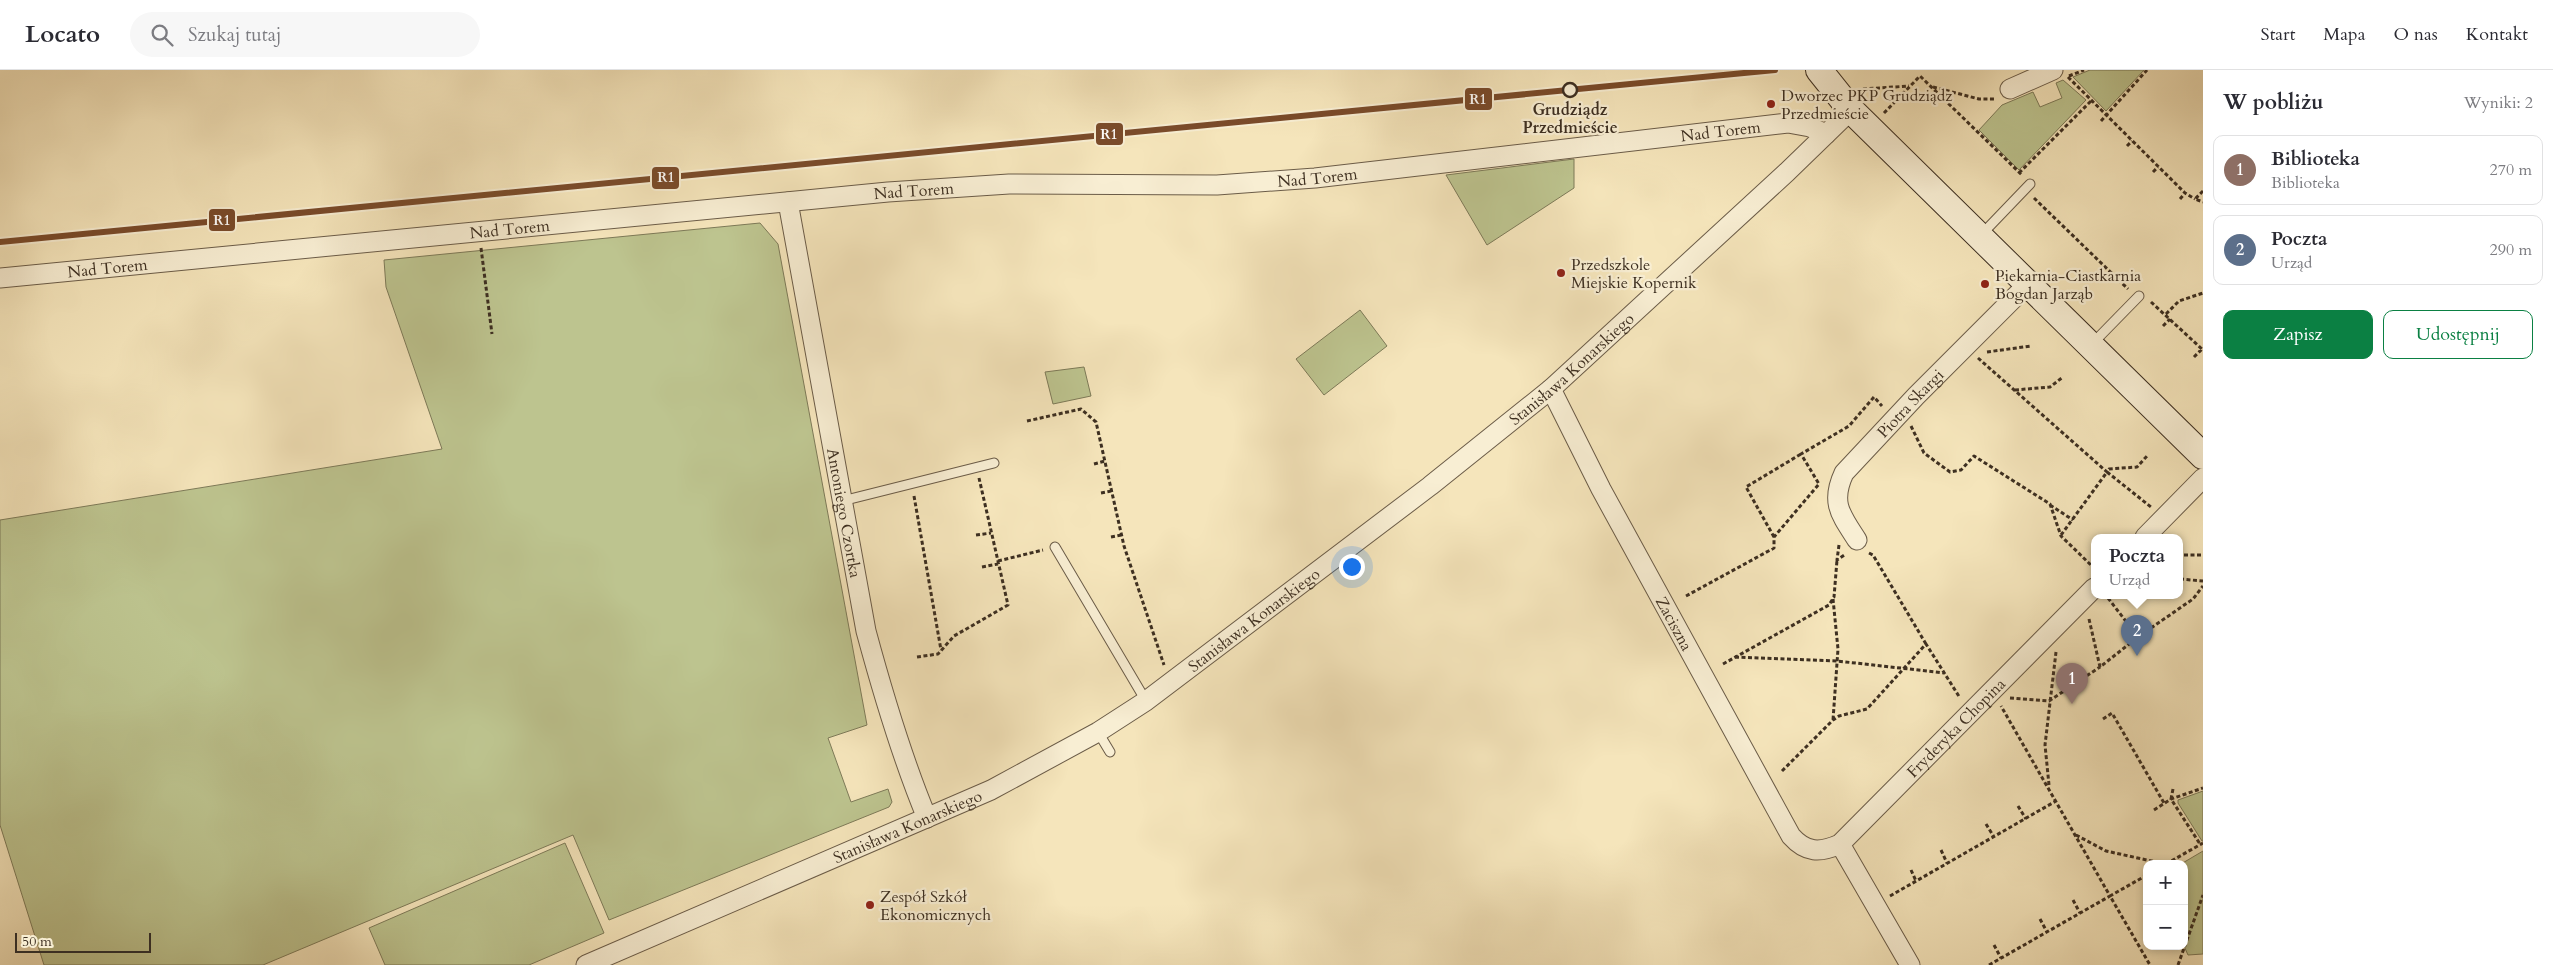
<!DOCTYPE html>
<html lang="pl">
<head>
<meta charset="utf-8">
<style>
	body { margin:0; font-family:Cardo,serif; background:#f7f7f7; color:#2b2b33 }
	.controls { position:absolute; right:15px; bottom:15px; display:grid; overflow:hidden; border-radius:10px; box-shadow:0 2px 8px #0003 }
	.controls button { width:45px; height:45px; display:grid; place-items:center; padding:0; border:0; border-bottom:1px solid #e1e1e2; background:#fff; color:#2b2b33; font:25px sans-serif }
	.scale { position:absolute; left:15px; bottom:12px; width:136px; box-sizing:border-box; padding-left:5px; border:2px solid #3d2f21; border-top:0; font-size:14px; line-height:18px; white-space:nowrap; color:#3d2f21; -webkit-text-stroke:4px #f8eed3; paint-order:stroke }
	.you { position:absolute; left:1351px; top:496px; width:18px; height:18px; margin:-12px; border:4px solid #fff; border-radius:50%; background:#1a73e8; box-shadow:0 0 0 8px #1a73e833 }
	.badge { display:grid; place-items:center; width:32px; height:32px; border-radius:50%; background:#0b8043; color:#fff; font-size:16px; font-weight:700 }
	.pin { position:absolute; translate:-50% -41px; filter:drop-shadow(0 1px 2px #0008) }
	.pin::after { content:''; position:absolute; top:26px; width:18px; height:15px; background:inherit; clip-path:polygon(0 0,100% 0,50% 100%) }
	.popup { position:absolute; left:2091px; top:464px; width:92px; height:65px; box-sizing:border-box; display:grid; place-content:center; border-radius:10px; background:#fff; filter:drop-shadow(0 1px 4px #0005); font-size:16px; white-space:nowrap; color:#7c7c81 }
	.popup b { font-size:19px; color:#2b2b33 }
	.popup::after { content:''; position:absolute; left:50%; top:100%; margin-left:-10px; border:10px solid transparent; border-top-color:#fff }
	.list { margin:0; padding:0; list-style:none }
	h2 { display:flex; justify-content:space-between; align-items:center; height:65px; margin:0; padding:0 20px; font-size:21px }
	h2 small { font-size:16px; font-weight:400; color:#7c7c81 }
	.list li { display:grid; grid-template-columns:32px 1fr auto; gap:15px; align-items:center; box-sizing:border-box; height:70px; margin:0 10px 10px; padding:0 10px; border:1px solid #e1e1e2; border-radius:10px }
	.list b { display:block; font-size:19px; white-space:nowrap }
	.list p { margin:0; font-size:16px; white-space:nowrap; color:#7c7c81 }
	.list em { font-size:16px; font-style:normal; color:#7c7c81 }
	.actions { display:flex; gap:10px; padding:15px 20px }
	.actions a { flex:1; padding:11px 0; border:1px solid #0b8043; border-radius:10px; text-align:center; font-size:18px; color:#0b8043 }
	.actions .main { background:#0b8043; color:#fff }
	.icon { flex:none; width:28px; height:28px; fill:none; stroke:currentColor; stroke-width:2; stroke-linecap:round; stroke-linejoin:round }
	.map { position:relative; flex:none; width:2203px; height:895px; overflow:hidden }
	header { display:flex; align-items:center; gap:30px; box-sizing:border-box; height:70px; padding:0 25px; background:#fff; border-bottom:1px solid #e1e1e2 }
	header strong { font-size:24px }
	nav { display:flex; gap:28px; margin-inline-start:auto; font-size:18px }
	.search { width:350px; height:45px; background:#f7f7f7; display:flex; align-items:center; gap:12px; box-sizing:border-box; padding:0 18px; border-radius:28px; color:#7c7c81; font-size:19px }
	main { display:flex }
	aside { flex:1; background:#fff }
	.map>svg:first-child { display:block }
	.green { fill:#bdc48f; stroke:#7d7a58 }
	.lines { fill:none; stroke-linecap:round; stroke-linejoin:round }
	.lane-casing { stroke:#6b5c48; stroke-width:11 }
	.street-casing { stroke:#6b5c48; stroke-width:21 }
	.secondary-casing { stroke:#3d2f21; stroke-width:28 }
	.path { stroke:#3d2f21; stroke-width:3; stroke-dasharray:4 2.5; stroke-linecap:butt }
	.lane { stroke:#f8eed3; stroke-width:9 }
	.street { stroke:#f8eed3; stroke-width:19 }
	.secondary { stroke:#f8eed3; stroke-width:26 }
	.rail-1-casing { stroke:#f8eed3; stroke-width:10 }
	.rail-1 { stroke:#7a4b2a; stroke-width:6 }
	.stop-dot { fill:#f8eed3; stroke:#3d2f21; stroke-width:2.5 }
	.poi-dot { fill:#8f2418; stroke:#f8eed3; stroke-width:2 }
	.labels { text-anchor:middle; stroke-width:4.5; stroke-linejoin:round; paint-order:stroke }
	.poi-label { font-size:16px; fill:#3d2f21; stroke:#f8eed3; text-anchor:start }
	.stop-label { font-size:16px; font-weight:bold; fill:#3d2f21; stroke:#f8eed3 }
	.street-label { font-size:16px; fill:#3d2f21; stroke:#f8eed3 }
	.line-badge { stroke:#f8eed3; stroke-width:2 }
	.badge-label { font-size:14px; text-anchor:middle; font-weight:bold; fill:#fff }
</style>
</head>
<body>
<header>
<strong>Locato</strong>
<div class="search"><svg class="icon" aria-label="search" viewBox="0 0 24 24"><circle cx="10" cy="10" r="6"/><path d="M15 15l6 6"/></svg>Szukaj tutaj</div>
<nav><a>Start</a><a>Mapa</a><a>O nas</a><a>Kontakt</a></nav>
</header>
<main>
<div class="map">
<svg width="2203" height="895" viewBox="0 0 2203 895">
	<rect width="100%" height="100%" fill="#f5e5bb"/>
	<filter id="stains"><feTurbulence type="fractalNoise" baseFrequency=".004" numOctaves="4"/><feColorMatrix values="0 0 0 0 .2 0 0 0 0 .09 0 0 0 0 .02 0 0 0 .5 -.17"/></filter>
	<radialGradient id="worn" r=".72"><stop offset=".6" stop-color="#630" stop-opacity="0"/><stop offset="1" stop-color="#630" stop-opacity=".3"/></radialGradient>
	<path class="green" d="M2090,0h54l-38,41 -33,-34z
		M2063,10l23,20 -67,70 -40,-40 23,-25 31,-13 7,15 22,-9 -6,-15z
		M1574,89v29l-87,57 -41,-70z
		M760,153l18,21 89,481 -39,13 23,64 37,-13 4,13 -3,5 -280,113 -36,-85 -310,130h-219l-44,-140v-305l442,-71 -56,-162 -2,-27z
		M1360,240l27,36 -63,49 -28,-36z
		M1084,297l7,29 -38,8 -8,-32z
		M2203,721v50h-1l-24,-38v-3z
		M565,773l39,90 -75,32h-144l-16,-37z
		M2203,781v103l-15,1 -4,-9v-82h-3z"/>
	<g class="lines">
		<defs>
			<path id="lane" d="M1982,164l48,-50
				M2093,273l46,-47
				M842,431l152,-38
				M1055,477l91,154
				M1098,662l12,20"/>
			<g id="street">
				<path d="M2010,19l43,-19"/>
				<path id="s1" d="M788,132l78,429c17,63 36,127 61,187"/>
				<path id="s2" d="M0,208l888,-86 121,-8 208,1 98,-7 473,-55 22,4 16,7"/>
				<path id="s3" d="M1551,319l50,100 190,347c15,17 29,17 49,8l254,-256"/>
				<path d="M2145,467l58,-59"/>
				<path id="s4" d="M1857,470c-16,-25 -27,-37 -13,-67l72,-77 112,-112"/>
				<path d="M1840,774l70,121"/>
				<path id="s5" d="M586,895l405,-175 107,-58 48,-31 284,-215 121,-97 236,-217 64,-62"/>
			</g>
			<path id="secondary" d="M1819,0l32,40 352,346"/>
		</defs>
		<use href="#lane" class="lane-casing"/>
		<use href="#street" class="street-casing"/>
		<use href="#secondary" class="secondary-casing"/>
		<path class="path" d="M2069,6l15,-6
			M2068,7l117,116 10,6
			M1933,17l46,12h16
			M1863,19l46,-3
			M1884,43l36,-37 102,99
			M2101,51l46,-51
			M2127,76l5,-5
			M2153,102l5,-5
			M2019,103l73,-73
			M2203,121l-8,8 8,3
			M2034,128l94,91
			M2180,129l5,-6
			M481,178l11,86
			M2151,232l52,48
			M2166,244l13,-13 24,-8
			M2163,256l7,-7
			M1987,282l44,-6
			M2194,287l8,-8
			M1978,288l129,114 2,-3 28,-2 10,-11
			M2015,320l35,-3 13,-10
			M1027,351l54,-12 15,13 28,124 40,119
			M1911,356l13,27 26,19 11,-2 13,-14 76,48 11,32 33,32
			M1094,394l11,-3
			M1101,423l11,-2
			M914,426l27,154
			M2050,435l23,15
			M976,465l15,-2
			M2061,465l46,-63 44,35
			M1111,467l11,-2
			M1774,467l-28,-50 55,-33
			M1839,475l-2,15 9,-6
			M1869,483l4,2 53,89
			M2184,485h19
			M998,491l45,-11
			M982,497l16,-3
			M2180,509l23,2
			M1686,526l88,-48v-11l45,-53 -18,-30 48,-28 25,-29 8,9
			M2108,528l30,39 55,-38 10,-13
			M1833,529l5,50 -5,71
			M2089,549l11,48 38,-30
			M917,587l21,-3 16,-18 54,-31 -29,-127
			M1735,587l102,4 108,12
			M1723,594l106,-59 5,-8 3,-37
			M2010,628l39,3 51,-34
			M2103,649l9,-6 52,90
			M1782,701l51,-51 6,-4 28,-7 59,-65 34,54
			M2049,715l-4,-40 11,-93
			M2173,719l-2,10 29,45
			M2018,736l8,13
			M2154,740l17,-11 32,-11
			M1986,754l8,13
			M2076,765l30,16 59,13
			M1941,780l6,13
			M2166,794l37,-21
			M1911,800l5,11
			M2147,805l-37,21 40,69
			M1890,826l166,-95
			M2073,830l7,13
			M2040,849l7,13
			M1994,875l7,13
			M1989,895l121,-69 -109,-190
			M2178,895l25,-70"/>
		<use href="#lane" class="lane"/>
		<use href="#street" class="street"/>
		<use href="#secondary" class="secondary"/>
		<defs>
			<path id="rail-1" d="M0,172l1775,-172"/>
		</defs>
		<use href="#rail-1" class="rail-1-casing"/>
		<use href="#rail-1" class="rail-1"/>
	</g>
	<circle class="stop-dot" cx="1570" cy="20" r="7"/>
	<g class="poi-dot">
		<circle cx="1771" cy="34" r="5"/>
		<circle cx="1561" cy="203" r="5"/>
		<circle cx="1985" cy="214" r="5"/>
		<circle cx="870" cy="835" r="5"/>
	</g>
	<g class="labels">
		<g class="poi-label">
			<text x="1781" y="31">Dworzec PKP Grudziądz<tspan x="1781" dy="18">Przedmieście</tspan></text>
			<text x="1571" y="200">Przedszkole<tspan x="1571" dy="18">Miejskie Kopernik</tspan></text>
			<text x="1995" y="211">Piekarnia-Ciastkarnia<tspan x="1995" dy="18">Bogdan Jarząb</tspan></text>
			<text x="880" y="832">Zespół Szkół<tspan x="880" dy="18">Ekonomicznych</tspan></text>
		</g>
		<g class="stop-label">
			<text x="1570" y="45">Grudziądz<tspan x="1570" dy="18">Przedmieście</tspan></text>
		</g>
		<g class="street-label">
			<text dy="6" stroke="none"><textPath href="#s2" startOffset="1728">Nad Torem</textPath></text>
			<text dy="6" stroke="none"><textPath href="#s2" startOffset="1322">Nad Torem</textPath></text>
			<text dy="6" stroke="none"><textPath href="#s2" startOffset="918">Nad Torem</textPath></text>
			<text dy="6" stroke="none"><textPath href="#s2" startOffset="512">Nad Torem</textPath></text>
			<text dy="6" stroke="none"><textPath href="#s2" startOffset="108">Nad Torem</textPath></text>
			<text dy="6" stroke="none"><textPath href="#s5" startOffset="1160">Stanisława Konarskiego</textPath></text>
			<text dy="6" stroke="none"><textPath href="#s4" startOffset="169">Piotra Skargi</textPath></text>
			<text dy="6" stroke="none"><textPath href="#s1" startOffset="316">Antoniego Czortka</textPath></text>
			<text dy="6" stroke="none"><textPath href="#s5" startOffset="755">Stanisława Konarskiego</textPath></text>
			<text dy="6" stroke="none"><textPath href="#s3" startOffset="265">Zaciszna</textPath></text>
			<text dy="6" stroke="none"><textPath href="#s3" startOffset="726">Fryderyka Chopina</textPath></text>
			<text dy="6" stroke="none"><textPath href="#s5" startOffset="350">Stanisława Konarskiego</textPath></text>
		</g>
	</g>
	<g class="line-badge">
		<rect x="1464" y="17" width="29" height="24" rx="5" fill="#7a4b2a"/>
		<rect x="1095" y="52" width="29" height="24" rx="5" fill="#7a4b2a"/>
		<rect x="651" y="96" width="29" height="24" rx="5" fill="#7a4b2a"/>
		<rect x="208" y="138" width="28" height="24" rx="5" fill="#7a4b2a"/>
	</g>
	<g class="badge-label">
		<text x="1478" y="34">R1</text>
		<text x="1109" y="69">R1</text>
		<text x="666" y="112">R1</text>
		<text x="222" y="155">R1</text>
	</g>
	<rect width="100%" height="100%" filter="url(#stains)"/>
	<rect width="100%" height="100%" fill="url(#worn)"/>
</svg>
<div class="controls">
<button>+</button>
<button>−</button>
</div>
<div class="scale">50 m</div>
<div class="you"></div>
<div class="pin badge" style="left:2072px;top:634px;background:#8d6e63">1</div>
<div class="pin badge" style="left:2137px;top:586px;background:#5c6f8a">2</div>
<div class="popup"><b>Poczta</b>Urząd</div>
</div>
<aside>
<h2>W pobliżu<small>Wyniki: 2</small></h2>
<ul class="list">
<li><span class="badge" style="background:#8d6e63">1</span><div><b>Biblioteka</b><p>Biblioteka</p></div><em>270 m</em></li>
<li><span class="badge" style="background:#5c6f8a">2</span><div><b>Poczta</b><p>Urząd</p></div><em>290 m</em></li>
</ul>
<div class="actions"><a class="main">Zapisz</a><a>Udostępnij</a></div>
</aside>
</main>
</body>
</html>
